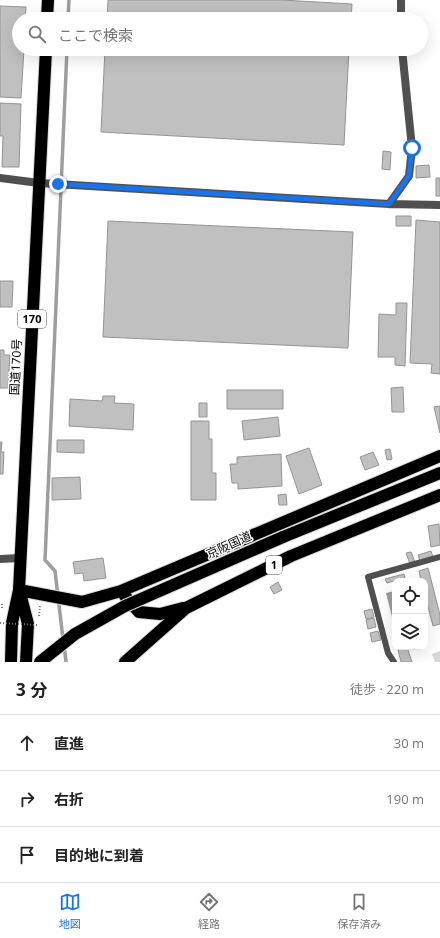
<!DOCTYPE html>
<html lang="ja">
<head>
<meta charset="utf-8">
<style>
	body { margin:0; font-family:"Open Sans","Noto Sans JP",sans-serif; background:#f2f2f2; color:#222 }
	.controls { position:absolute; right:12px; bottom:12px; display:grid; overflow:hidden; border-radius:8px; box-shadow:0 4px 16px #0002 }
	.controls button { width:36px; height:36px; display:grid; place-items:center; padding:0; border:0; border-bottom:1px solid #e0e0e0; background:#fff; color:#222; font:20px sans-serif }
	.stop { position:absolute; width:12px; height:12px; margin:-9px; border:3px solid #1a73e8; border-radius:50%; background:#fff }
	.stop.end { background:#1a73e8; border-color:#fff; box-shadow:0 1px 4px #0008 }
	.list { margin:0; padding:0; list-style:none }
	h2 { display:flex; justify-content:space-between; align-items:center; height:52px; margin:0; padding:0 16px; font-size:17px }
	h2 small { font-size:13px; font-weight:400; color:#767676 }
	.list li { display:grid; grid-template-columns:26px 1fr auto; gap:12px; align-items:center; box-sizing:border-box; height:56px; padding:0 16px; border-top:1px solid #e0e0e0 }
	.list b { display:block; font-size:15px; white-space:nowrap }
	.list em { font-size:13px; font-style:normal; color:#767676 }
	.icon { flex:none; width:22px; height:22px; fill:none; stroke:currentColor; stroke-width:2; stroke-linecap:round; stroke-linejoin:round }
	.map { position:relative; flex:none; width:440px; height:662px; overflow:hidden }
	.search { position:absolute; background:#fff; box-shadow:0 4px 16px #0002; left:12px; right:12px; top:12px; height:44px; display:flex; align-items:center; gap:10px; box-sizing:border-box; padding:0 14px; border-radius:22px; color:#767676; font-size:15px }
	.sheet { height:220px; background:#fff }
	nav { display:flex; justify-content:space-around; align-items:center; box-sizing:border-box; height:56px; border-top:1px solid #e0e0e0; background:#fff; font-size:11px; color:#767676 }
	nav a { display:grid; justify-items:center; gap:2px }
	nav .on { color:#1a73e8 }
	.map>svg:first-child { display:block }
	.green { fill:#d7d7d7 }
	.water { fill:#9e9e9e }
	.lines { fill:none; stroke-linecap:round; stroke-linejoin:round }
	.stream { stroke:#9e9e9e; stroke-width:3.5 }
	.building { fill:#c0c0c0; stroke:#949494 }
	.highway-casing { stroke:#dbdbdb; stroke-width:14 }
	.path { stroke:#727272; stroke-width:2; stroke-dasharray:1 2; stroke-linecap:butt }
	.lane { stroke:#505050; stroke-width:6 }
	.street { stroke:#505050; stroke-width:8 }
	.highway { stroke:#000; stroke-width:12 }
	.highway-bridge-casing { stroke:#dbdbdb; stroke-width:14; stroke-linecap:butt }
	.path-bridge { stroke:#727272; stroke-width:2; stroke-dasharray:1 2; stroke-linecap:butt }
	.highway-bridge { stroke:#000; stroke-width:12 }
	.route { stroke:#1a73e8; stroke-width:5 }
	.labels { text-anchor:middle; stroke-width:3; stroke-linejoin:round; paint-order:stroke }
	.shield { fill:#fff; stroke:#4c4c4c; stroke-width:1 }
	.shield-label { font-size:11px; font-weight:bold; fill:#000 }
	.street-label { font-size:12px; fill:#000; stroke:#fff }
</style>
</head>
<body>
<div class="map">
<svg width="440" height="662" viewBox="0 0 440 662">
	<rect width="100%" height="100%" fill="#fff"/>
	<path class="green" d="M440,651v11h-5l-3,-8z"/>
	<path class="water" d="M395,591v38l-9,-36z"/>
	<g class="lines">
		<path class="stream" d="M68,19l1,-19
			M63,639l-8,-68 -10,-11 22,-511
			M64,645l2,17"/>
	</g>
	<path class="building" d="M108,0h174l70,4 -1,15h-244z
		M0,6l26,1 -1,12h-6v30h5l-3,49 -21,-1z
		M105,49h244l-5,96 -243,-13z
		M0,103l21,1 -2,63h-17l1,-31h-3z
		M383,151l8,1 -1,18 -8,-1z
		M429,165l1,12 -14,1v-12z
		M436,178h4v18h-4z
		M396,216h15v10h-15z
		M416,220l24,2v152l-9,-1 1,-9 -22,-1z
		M108,221l245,11 -5,116 -245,-11z
		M0,281h13l-1,26h-12z
		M396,303h11l-2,63 -10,-1v-8h-17l1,-43 17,1z
		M0,350h4v5h6l-2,33h-8z
		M403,387l1,25h-12l-1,-24z
		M227,390h56v19h-56z
		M103,396h12l-1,7 20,1 -1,26 -64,-4 1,-27 32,2z
		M199,403h8v14h-8z
		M440,406v27l-6,-26z
		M278,417l2,19 -36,4 -2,-19z
		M191,421h18v18h3v34h4v27h-25z
		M57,440h27v13l-27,-1z
		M0,442h2l-1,10h3l-1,22h-3z
		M309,448l13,37 -23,9 -13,-38z
		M390,449l2,10 -5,1 -2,-10z
		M373,452l6,13 -14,5 -5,-13z
		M281,454l1,32 -44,3v-6h-6l-2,-19h7v-7z
		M80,477l1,22 -29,1v-22z
		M286,494l1,11h-8l-1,-10z
		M439,524l1,21 -9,2 -3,-21z
		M431,551l2,6 -13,4 -2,-6z
		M411,552l4,10 -5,2 -4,-11z
		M103,558l3,20 -22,3 -1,-8 -8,1 -2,-12z
		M428,568l12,47v9l-7,2 -8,-31v-14h-4l-2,-10z
		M404,574l1,4 -18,5 -2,-4z
		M278,582l4,8 -8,4 -4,-7z
		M372,609l2,8 -8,2 -2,-8z
		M374,618l2,9 -8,2 -2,-9z
		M378,631l3,9 -9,2 -2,-9z
		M407,647l5,15h-11l-3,-12z"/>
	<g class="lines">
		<defs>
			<path id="highway" d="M47,19l1,-19
				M283,537l157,-64
				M19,590l63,12 39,-11 319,-135
				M20,593l8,31 -2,38
				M125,596l14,16 21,2 23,-6
				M11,662l1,-39 7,-33 27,-541
				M125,662l61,-54 105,-52 149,-61"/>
		</defs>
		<use href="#highway" class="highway-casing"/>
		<path class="path" d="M2,608v-5
			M39,616l1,-10"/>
		<path class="lane" d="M394,662l-6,-9 -20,-76 72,-20"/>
		<path class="street" d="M401,0v19
			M0,178l39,5 350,21 51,1
			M389,204l20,-28 3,-28 -10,-99
			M0,559l20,-1"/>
		<use href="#highway" class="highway"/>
		<defs>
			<path id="highway-bridge" d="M40,662l35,-28 50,-28 158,-69"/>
		</defs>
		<use href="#highway-bridge" class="highway-bridge-casing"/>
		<path class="path-bridge" d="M0,623l38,2"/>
		<use href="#highway-bridge" class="highway-bridge"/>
	</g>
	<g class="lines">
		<path class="route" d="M58,184l331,20 20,-28 3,-28"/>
	</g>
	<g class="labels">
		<g class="shield">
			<rect x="18" y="310" width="28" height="18" rx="3"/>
			<rect x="266" y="556" width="16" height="18" rx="3"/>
		</g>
		<g class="shield-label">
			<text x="32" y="323">170</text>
			<text x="274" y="569">1</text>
		</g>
		<g class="street-label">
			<text transform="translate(16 367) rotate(-87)" y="4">国道170号</text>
			<text transform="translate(229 545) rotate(-24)" y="4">京阪国道</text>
		</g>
	</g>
</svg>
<div class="controls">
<button><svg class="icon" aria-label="locate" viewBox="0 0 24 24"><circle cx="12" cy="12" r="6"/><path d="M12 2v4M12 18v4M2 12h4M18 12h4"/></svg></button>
<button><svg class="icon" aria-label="layers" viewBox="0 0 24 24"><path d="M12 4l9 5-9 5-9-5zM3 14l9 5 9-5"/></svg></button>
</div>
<div class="stop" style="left:412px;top:148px"></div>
<div class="stop end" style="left:58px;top:184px"></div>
<div class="search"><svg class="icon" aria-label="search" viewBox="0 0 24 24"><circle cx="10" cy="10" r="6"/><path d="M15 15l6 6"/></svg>ここで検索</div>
</div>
<section class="sheet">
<h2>3 分<small>徒歩 · 220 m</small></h2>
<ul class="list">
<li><svg class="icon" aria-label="ahead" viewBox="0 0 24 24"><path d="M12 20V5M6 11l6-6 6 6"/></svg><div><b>直進</b></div><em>30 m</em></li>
<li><svg class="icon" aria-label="right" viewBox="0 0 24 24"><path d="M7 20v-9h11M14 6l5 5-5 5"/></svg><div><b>右折</b></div><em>190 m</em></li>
<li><svg class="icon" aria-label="arrive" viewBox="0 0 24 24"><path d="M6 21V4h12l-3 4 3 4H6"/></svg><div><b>目的地に到着</b></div></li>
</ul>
</section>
<nav>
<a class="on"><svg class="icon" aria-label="map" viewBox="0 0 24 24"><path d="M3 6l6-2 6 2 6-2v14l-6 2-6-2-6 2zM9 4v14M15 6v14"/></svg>地図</a>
<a><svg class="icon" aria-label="directions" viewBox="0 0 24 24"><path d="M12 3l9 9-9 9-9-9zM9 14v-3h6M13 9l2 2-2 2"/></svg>経路</a>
<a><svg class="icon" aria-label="saved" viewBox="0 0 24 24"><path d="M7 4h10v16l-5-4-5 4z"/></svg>保存済み</a>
</nav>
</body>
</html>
